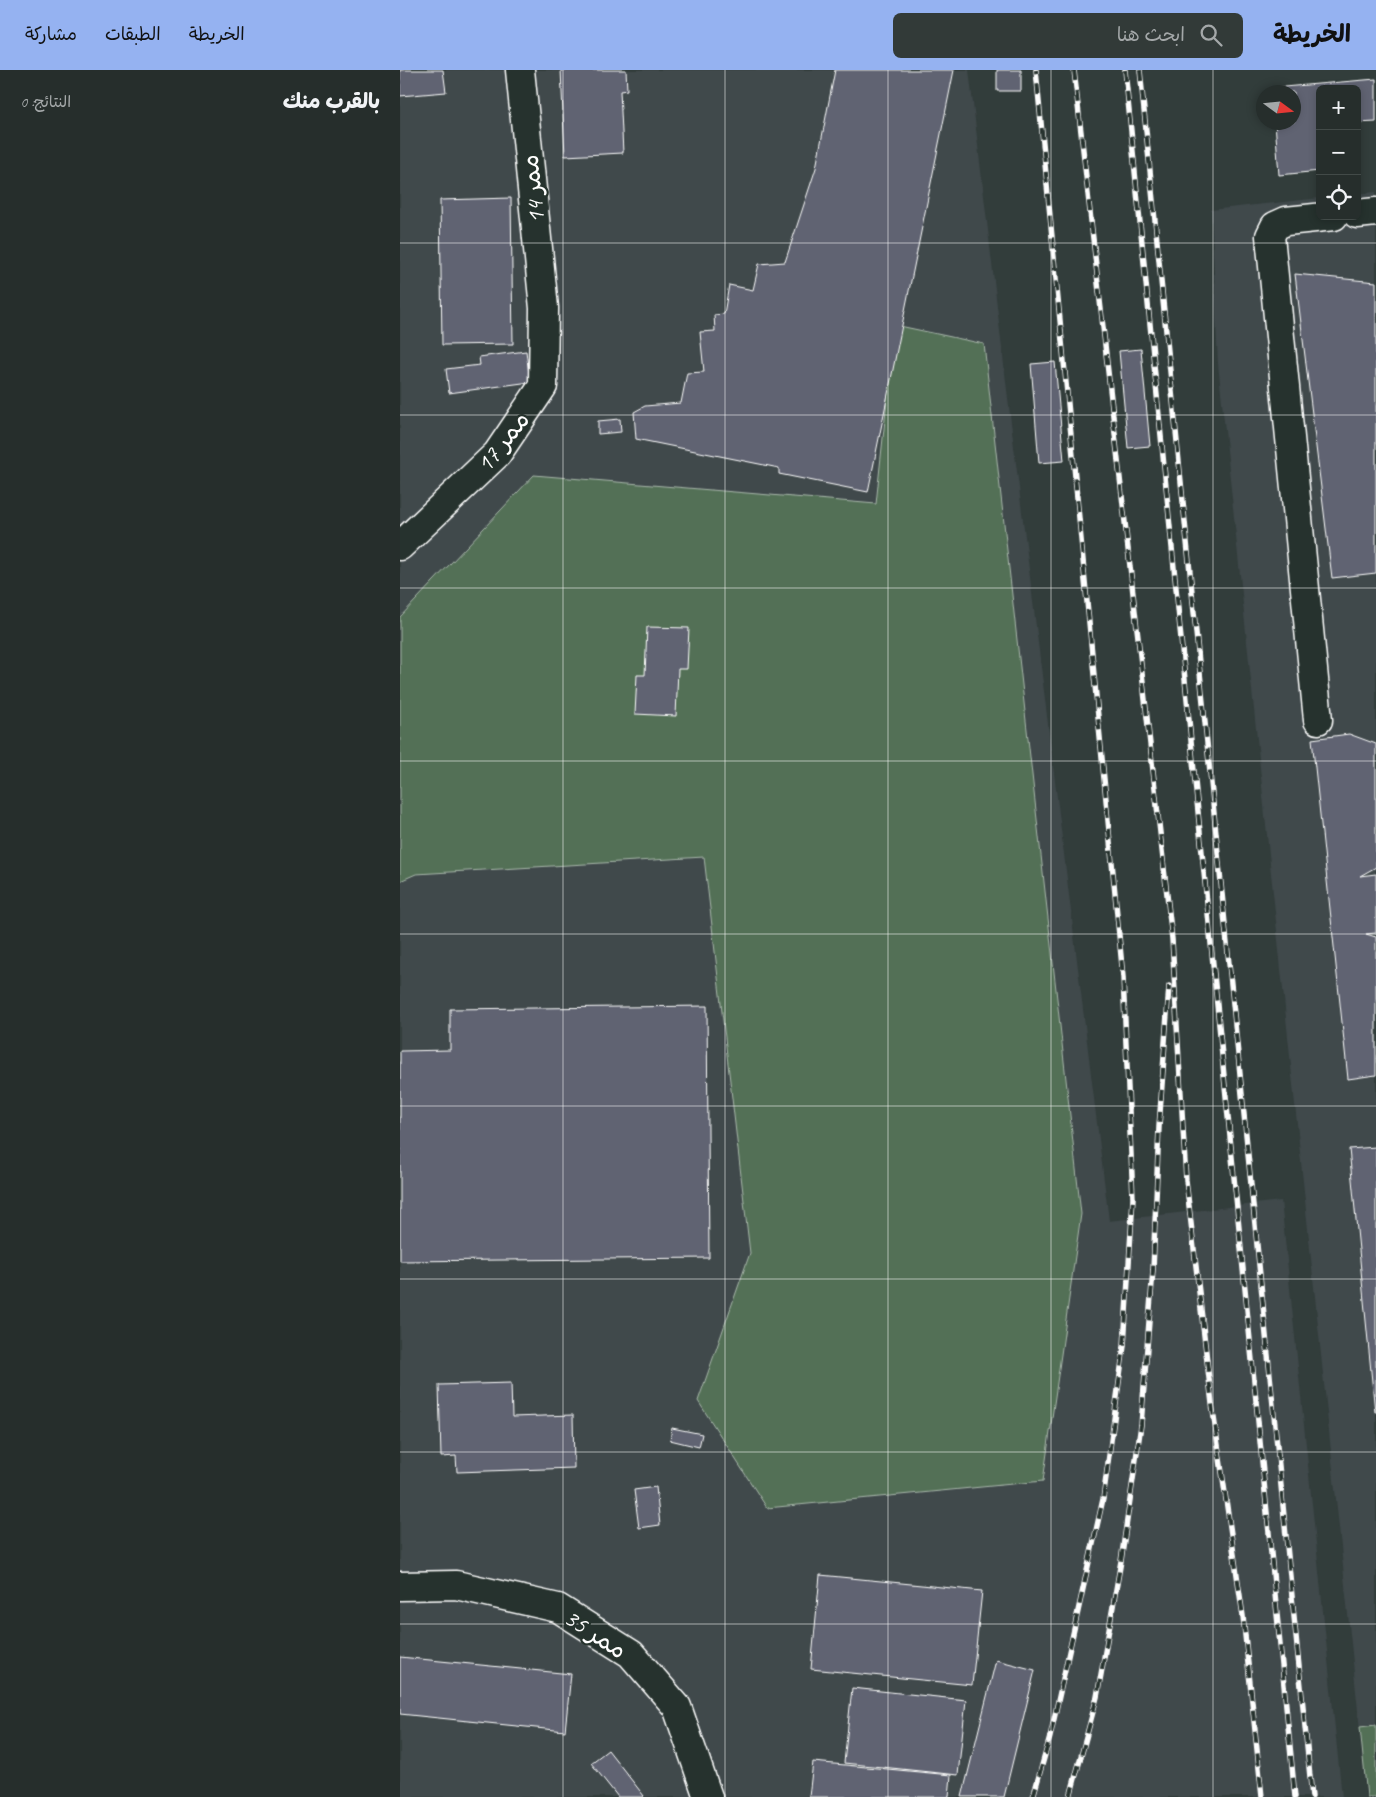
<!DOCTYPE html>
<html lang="ar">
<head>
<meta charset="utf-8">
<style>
	body { margin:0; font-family:Caveat,"Playpen Sans Arabic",sans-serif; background:#323a38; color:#f1f3f6; direction:rtl }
	.controls { position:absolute; right:15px; top:15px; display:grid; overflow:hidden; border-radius:8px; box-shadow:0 2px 8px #0003 }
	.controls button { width:45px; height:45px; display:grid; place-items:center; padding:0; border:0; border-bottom:1px solid #424a48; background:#262e2c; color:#f1f3f6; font:25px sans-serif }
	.compass { position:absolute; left:856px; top:15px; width:45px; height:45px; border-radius:50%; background:#262e2c; box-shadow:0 2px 8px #0003; rotate:105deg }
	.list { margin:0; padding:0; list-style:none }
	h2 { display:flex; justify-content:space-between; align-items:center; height:65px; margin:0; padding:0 20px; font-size:21px }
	h2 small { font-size:16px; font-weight:400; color:#a4a8a9 }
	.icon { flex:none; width:28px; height:28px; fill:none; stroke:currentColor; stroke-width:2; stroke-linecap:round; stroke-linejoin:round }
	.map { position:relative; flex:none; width:976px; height:1727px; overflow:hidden; direction:ltr }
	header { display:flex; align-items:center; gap:30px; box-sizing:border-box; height:70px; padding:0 25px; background:#95b2f1; color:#111 }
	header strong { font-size:24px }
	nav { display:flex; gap:28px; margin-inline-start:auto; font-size:18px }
	.search { width:350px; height:45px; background:#323a38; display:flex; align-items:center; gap:12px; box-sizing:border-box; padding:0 18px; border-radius:8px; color:#a4a8a9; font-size:19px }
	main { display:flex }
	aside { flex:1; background:#262e2c }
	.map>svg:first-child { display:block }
	.built { fill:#40494c }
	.green { fill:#537057; stroke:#a9b8ab }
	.building { fill:#606472; stroke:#fff }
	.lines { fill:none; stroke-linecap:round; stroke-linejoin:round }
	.minor-casing { stroke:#fff; stroke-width:31 }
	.minor { stroke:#26332d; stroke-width:28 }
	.rail-casing { stroke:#fff; stroke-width:5.5 }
	.rail { stroke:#26332d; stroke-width:4; stroke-dasharray:11; stroke-linecap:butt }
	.grid { fill:none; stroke:#fff; stroke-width:1; stroke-opacity:0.55 }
	.labels { text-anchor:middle; stroke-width:4.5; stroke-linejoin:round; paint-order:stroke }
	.street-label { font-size:25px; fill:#fff; stroke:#26332d }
</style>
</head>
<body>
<header>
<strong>الخريطة</strong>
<div class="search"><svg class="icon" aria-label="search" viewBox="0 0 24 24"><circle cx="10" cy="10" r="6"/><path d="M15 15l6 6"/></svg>ابحث هنا</div>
<nav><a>الخريطة</a><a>الطبقات</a><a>مشاركة</a></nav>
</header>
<main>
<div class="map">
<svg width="976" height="1727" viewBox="0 0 976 1727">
	<rect width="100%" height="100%" fill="#323d3b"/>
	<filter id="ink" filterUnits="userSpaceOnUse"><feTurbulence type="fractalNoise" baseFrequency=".02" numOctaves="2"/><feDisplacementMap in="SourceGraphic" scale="10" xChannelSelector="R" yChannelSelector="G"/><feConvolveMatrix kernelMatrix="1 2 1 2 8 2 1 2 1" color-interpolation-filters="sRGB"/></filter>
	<g filter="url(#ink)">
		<path class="built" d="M0,0h569l37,312 103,839 172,-20 61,596h-942z
			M976,122v1605h-9l-149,-1434 -7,-153 109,-12v18h37v-22z"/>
		<path class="green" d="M495,255l89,19 97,870 -38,267 -276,27 -69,-107 52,-148 -46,-396 -288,17 -16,7v-264l134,-142 342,29z
			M976,1655v72h-9l-7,-70z"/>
		<path class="building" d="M0,0h43l3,22 -46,4z
			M161,0h65l1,20 -7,1 3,62 -58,3z
			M435,0h119l-86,422 -89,-18v-6l-143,-29 -2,-27 11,-6 36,-3 6,-30 17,-1 -4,-40 15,-1 -1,-16 10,-1 5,-29 24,5 6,-26 26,-2 31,-94z
			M597,0h24v21h-24z
			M976,9v43l-19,1v-34h-37v82l-41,4 -4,-53h19v-30h-22v-4z
			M111,128l2,146 -71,1 -2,-145z
			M895,204l81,8v291l-44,5z
			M741,279l9,97 -22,2 -9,-97z
			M126,281l4,31 -81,11 -3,-24 34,-4 -1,-8z
			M655,292l9,99 -25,2 -8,-99z
			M220,349l1,13 -23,2v-13z
			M247,557l42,1 -2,41h-9l-2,47 -41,-2 2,-39h8z
			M949,664l27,10v123l-16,9 16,-2v59l-10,1 10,3v138l-28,4 -36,-340z
			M307,936l2,252 -309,3v-210l50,-1v-41z
			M976,1077v265h-1l-26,-263z
			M111,1313l1,34 61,-2 1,53 -117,4 -1,-16 -15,1 -2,-72z
			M272,1358l30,6 -3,13 -29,-7z
			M256,1417l4,38 -21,3 -5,-38z
			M420,1505l162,16 -10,94 -161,-16z
			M0,1587l171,17 -6,57 -165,-17z
			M596,1590l39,10 -31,127h-42z
			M452,1618l114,12 -8,75 -114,-12z
			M208,1680l36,46 -1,1h-25l-27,-34z
			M413,1692l138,13 -2,22h-140z"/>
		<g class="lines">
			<defs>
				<path id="minor" d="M957,144l19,-2
					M0,476l97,-92 46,-68 1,-78 -24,-238
					M918,650l-48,-484 5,-10 11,-5 48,-5
					M0,1516l56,-1 102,23 73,46 46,53 31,90"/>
			</defs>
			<use href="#minor" class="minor-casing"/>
			<use href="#minor" class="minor"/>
			<defs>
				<path id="rail" d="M674,0l98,869 14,241 26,224 31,212 19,181
					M725,0l170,1727
					M740,0l172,1727
					M633,1727l17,-60 53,-238 21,-153 9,-148 -10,-221 -87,-907
					M670,1727l27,-100 24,-136 20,-136 12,-155 6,-143 10,-141"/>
			</defs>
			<use href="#rail" class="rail-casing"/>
			<use href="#rail" class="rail"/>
		</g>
	</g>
	<path class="grid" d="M163,0v1727M325,0v1727M488,0v1727M651,0v1727M813,0v1727M0,173h976M0,345h976M0,518h976M0,691h976M0,864h976M0,1036h976M0,1209h976M0,1382h976M0,1554h976"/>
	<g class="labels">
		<g class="street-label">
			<text transform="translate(132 119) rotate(-96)" y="9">ممر 14</text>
			<text transform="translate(102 371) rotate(-52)" y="9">ممر 17</text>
			<text transform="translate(196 1563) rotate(33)" y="9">ممر 35</text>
		</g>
	</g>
</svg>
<div class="controls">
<button>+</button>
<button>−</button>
<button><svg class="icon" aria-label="locate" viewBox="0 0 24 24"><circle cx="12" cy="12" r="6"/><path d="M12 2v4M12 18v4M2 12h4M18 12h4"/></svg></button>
</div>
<svg class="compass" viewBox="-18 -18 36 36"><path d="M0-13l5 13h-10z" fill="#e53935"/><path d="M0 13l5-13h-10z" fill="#a4a8a9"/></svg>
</div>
<aside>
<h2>بالقرب منك<small>النتائج: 0</small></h2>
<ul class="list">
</ul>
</aside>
</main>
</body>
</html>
